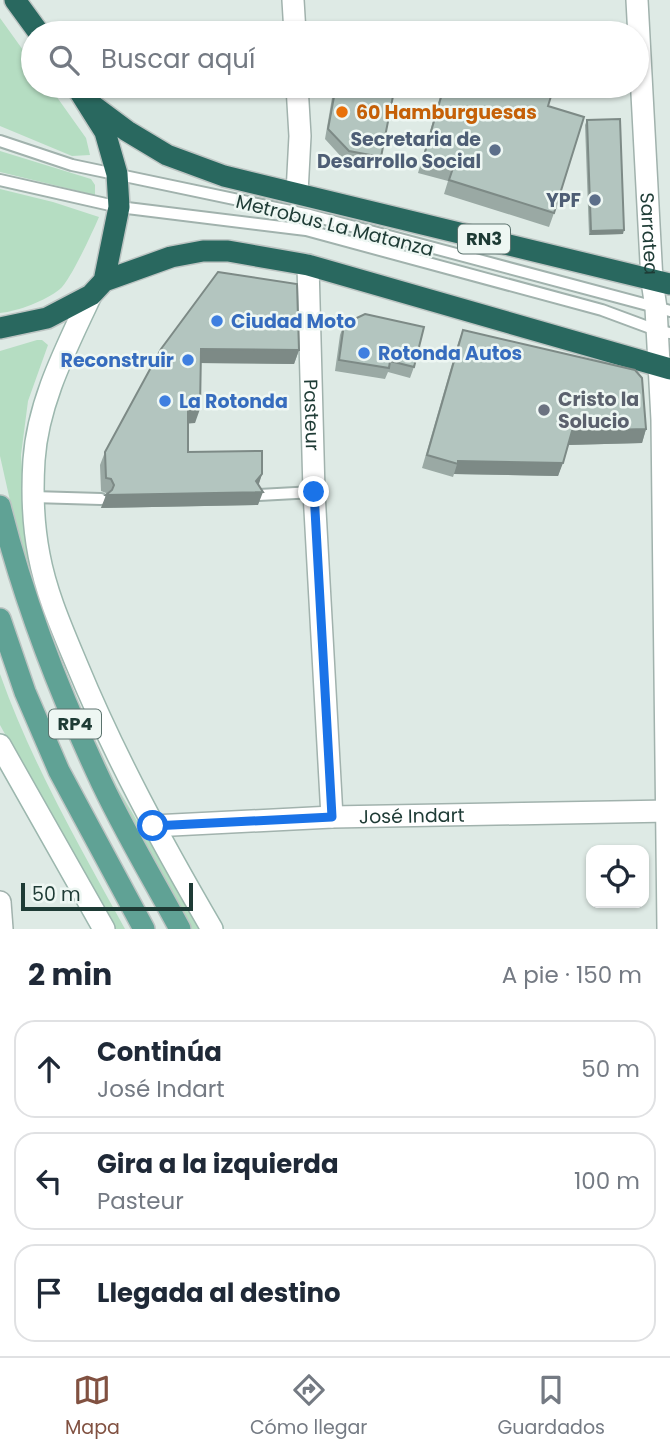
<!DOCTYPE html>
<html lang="es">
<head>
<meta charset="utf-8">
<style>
	body { margin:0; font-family:Poppins,sans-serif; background:#f6f6f7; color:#1f2937 }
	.controls { position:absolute; right:21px; bottom:21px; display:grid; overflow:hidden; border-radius:14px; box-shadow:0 2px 5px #0004 }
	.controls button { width:63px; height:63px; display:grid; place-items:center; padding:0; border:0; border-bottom:2px solid #e0e1e3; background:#fff; color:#1f2937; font:35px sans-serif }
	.scale { position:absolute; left:21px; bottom:18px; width:172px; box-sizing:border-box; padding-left:7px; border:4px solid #1e3b35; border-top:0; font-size:19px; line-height:24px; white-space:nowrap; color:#1e3b35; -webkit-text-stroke:5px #eef7f3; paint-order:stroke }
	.stop { position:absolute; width:21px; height:21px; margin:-16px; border:5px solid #1a73e8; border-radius:50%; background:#fff }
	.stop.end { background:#1a73e8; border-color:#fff; box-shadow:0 2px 7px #0008 }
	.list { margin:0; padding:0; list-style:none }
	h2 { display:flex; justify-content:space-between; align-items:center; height:91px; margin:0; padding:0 28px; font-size:30px }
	h2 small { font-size:23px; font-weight:400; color:#747a83 }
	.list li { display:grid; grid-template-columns:46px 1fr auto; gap:21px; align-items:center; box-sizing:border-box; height:98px; margin:0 14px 14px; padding:0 14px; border:2px solid #e0e1e3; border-radius:21px }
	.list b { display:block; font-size:26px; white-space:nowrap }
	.list p { margin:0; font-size:23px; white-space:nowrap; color:#747a83 }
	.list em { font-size:23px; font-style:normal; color:#747a83 }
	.icon { flex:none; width:38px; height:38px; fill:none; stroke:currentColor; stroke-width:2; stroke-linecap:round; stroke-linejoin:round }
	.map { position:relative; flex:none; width:670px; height:929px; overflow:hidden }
	.search { position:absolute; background:#fff; box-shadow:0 2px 5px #0004; left:21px; right:21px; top:21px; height:77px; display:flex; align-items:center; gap:18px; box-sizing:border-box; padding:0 24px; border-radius:38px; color:#747a83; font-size:26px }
	.sheet { height:427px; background:#fff }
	nav { display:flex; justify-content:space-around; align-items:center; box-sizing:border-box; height:98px; border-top:2px solid #e0e1e3; background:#fff; font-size:19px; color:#747a83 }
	nav a { display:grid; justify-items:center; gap:4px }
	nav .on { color:#815141 }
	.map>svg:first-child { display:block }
	.grass { fill:#b5ddc2 }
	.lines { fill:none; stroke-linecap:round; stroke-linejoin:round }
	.lane-casing { stroke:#a1b2ad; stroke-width:14 }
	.street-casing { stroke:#a1b2ad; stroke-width:24 }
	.secondary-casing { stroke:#9cb7ae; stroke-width:24 }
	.primary-casing { stroke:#bcc4c2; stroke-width:24 }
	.highway-casing { stroke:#bcc4c2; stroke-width:24 }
	.lane { stroke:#fff; stroke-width:10 }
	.street { stroke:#fff; stroke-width:21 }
	.secondary { stroke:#fff; stroke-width:21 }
	.primary { stroke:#60a295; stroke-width:21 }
	.highway { stroke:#29685f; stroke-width:21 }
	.wall { fill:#9aa9a4 }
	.shaded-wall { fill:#7d8a86 }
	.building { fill:#b3c5bf; stroke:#7d8a86; stroke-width:2 }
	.route { stroke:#1a73e8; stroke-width:9 }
	.food-dot { fill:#e8710a; stroke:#eef7f3; stroke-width:2.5 }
	.service-dot { fill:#5c6f8a; stroke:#eef7f3; stroke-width:2.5 }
	.shop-dot { fill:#3f7fe0; stroke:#eef7f3; stroke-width:2.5 }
	.worship-dot { fill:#6b7280; stroke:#eef7f3; stroke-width:2.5 }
	.labels { text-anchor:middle; stroke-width:5; stroke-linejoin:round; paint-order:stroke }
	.shield { fill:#eef7f3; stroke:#5c736e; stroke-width:2 }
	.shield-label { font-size:18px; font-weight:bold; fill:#1e3b35 }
	.food-label { font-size:19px; font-weight:bold; fill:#c56008; stroke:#eef7f3; text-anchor:start }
	.service-label { font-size:19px; font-weight:bold; fill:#4e5e75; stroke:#eef7f3; text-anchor:end }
	.street-label { font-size:19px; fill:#1e3b35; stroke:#eef7f3 }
	.shop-label { font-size:19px; font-weight:bold; fill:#366cbe; stroke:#eef7f3; text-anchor:start }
	.worship-label { font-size:19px; font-weight:bold; fill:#5b616d; stroke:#eef7f3; text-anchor:start }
</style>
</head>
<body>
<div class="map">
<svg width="670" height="929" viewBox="0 0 670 929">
	<rect width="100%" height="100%" fill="#deeae5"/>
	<path class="grass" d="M0,18l33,46v22h16l37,52 4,17 -18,1 -72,-30z
		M0,151l91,28 4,6v10l-95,-23z
		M0,189l53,13 46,15c-6,14 -29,64 -39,72 -15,12 -41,22 -60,24z
		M37,340h5l6,5 -20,56 -7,54 5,74 6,47 23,78 62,133 84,142h-10l-75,-133 -31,-65 -33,-79 -28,-89 -24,-107v-105z
		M0,674c31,88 80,173 125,255h-13l-112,-204z"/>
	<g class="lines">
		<defs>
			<path id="lane" d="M0,141l72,24 238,50 360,96
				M0,180l119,27 187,23 296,80 54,20 14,3
				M259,495l55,-3
				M33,497l68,2"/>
			<g id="street">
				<path d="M293,0l2,33"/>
				<path id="s1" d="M637,0l15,281 4,27 6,112 6,509"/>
				<path d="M297,86l3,50 -3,57"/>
				<path id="s2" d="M308,265l6,227 18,325"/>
				<path id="s3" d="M153,826l179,-9 338,-6"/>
				<path d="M0,902l2,27"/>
			</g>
			<path id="secondary" d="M91,295c-24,52 -53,106 -57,165 -2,31 -1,64 5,95 7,38 23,74 38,110 38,92 85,178 135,264
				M0,745l104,184"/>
			<path id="primary" d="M0,506c23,92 57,181 97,267 24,53 55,104 83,156
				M0,619l25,73 34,79 85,158"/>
			<path id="highway" d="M15,0l24,33
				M88,102l39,29 40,24 57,21 446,108
				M104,281l67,-24 32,-6h25l80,14 362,104
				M0,328l47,-10 44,-23 13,-14 15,-74 -2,-33 -12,-42 -29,-46"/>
		</defs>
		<use href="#lane" class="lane-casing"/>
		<use href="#street" class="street-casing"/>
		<use href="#secondary" class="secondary-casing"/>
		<use href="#primary" class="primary-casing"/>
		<use href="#highway" class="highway-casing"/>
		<use href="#lane" class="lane"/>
		<use href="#street" class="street"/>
		<use href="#secondary" class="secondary"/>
		<use href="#primary" class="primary"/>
		<use href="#highway" class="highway"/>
	</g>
	<path class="wall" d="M334,86h61l-14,71 -4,11 -32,-7 -20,-22z
		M479,86h50l19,20 6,107 -5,14 -105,-33 4,-13 -30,-8 21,-73 5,-13 31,9z
		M587,120l36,114 -34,1 -4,-110z
		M344,324l70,43 -4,11 -22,-6 -3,7 -50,-8 5,-36z
		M463,330l183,99 -4,14 -74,2 -10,31 -104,-2 -1,3 -31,-9 36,-125z
		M161,349l138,1 -5,14 -93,-1 -6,60h-7v29l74,22 -4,11v20l-157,3 6,-13 -1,-2 -5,-2 -1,-26 5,-13z"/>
	<path class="shaded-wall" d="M624,230l-1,4 -34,1 2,-4z
		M201,349l98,1 -5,14 -98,-1z
		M200,409l-5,14 -12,1 5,-14z
		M646,429l-4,14 -75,2 5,-14z
		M458,461l105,2 -5,13 -104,-2z
		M262,474l-4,13 5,5 -5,13 -157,3 5,-13 150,-14z"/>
	<path class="building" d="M336,86h59l-14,71 -32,-6 -21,-22z
		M479,86h50l23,7 -4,13 36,11 -30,96 -105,-33 4,-12 -30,-9 21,-72 32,9z
		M620,119l4,111 -33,1 -4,-111z
		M218,272l79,12 2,66 -98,-1 -1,60 -12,1v42l74,-1v23l-6,7 7,11 -157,3 6,-5 2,-5 -3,-6 -5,-1 -1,-26 56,-103z
		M365,314l59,13 -10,40 -24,-6 -1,7 -50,-8 5,-36z
		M463,330l172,40 7,8 4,51 -74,2 -9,32 -105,-2v3l-31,-9z"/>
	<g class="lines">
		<path class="route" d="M153,826l179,-9 -18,-325"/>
	</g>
	<circle class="food-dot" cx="342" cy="112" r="7"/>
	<g class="service-dot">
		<circle cx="495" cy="150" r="7"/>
		<circle cx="595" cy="200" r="7"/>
	</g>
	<g class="shop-dot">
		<circle cx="217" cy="321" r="7"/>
		<circle cx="364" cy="353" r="7"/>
		<circle cx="188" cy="360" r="7"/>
		<circle cx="165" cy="401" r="7"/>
	</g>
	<circle class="worship-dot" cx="544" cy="410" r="7"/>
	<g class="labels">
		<g class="shield">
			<rect x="458" y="224.5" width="52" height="29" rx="5"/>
			<rect x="49" y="709.5" width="52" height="29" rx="5"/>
		</g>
		<g class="shield-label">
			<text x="484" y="245">RN3</text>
			<text x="75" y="730">RP4</text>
		</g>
		<g class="food-label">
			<text x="356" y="119">60 Hamburguesas</text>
		</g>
		<g class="service-label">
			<text x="481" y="146">Secretaria de<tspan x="481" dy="22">Desarrollo Social</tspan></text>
			<text x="581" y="207">YPF</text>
		</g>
		<g class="street-label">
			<text transform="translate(335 225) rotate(14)" y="7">Metrobus La Matanza</text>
			<text dy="7" stroke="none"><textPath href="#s1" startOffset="234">Sarratea</textPath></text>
			<text dy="7" stroke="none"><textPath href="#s2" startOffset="150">Pasteur</textPath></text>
			<text dy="7" stroke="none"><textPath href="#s3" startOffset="259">José Indart</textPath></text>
		</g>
		<g class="shop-label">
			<text x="231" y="328">Ciudad Moto</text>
			<text x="378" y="360">Rotonda Autos</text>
			<text x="174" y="367" text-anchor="end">Reconstruir</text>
			<text x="179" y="408">La Rotonda</text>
		</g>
		<g class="worship-label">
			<text x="558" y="406">Cristo la<tspan x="558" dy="22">Solucio</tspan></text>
		</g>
	</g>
</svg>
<div class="controls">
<button><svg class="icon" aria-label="locate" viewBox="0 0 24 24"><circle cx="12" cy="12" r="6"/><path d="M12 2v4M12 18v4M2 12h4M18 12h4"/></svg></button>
</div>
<div class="scale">50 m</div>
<div class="stop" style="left:153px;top:826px"></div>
<div class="stop end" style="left:314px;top:492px"></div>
<div class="search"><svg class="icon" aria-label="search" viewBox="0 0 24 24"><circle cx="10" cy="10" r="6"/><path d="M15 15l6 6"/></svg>Buscar aquí</div>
</div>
<section class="sheet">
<h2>2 min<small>A pie · 150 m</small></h2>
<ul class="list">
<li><svg class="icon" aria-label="ahead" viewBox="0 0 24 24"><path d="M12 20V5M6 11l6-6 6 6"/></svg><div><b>Continúa</b><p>José Indart</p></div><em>50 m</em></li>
<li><svg class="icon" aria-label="left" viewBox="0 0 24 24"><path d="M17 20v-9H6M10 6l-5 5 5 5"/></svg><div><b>Gira a la izquierda</b><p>Pasteur</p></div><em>100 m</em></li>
<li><svg class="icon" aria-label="arrive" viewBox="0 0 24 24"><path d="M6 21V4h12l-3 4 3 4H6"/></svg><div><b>Llegada al destino</b></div></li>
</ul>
</section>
<nav>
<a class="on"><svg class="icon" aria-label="map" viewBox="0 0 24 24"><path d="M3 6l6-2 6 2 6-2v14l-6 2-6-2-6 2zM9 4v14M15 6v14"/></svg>Mapa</a>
<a><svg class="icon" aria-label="directions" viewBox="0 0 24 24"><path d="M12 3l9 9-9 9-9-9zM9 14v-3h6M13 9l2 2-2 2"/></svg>Cómo llegar</a>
<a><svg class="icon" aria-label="saved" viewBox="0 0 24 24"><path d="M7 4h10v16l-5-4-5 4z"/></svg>Guardados</a>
</nav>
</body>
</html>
